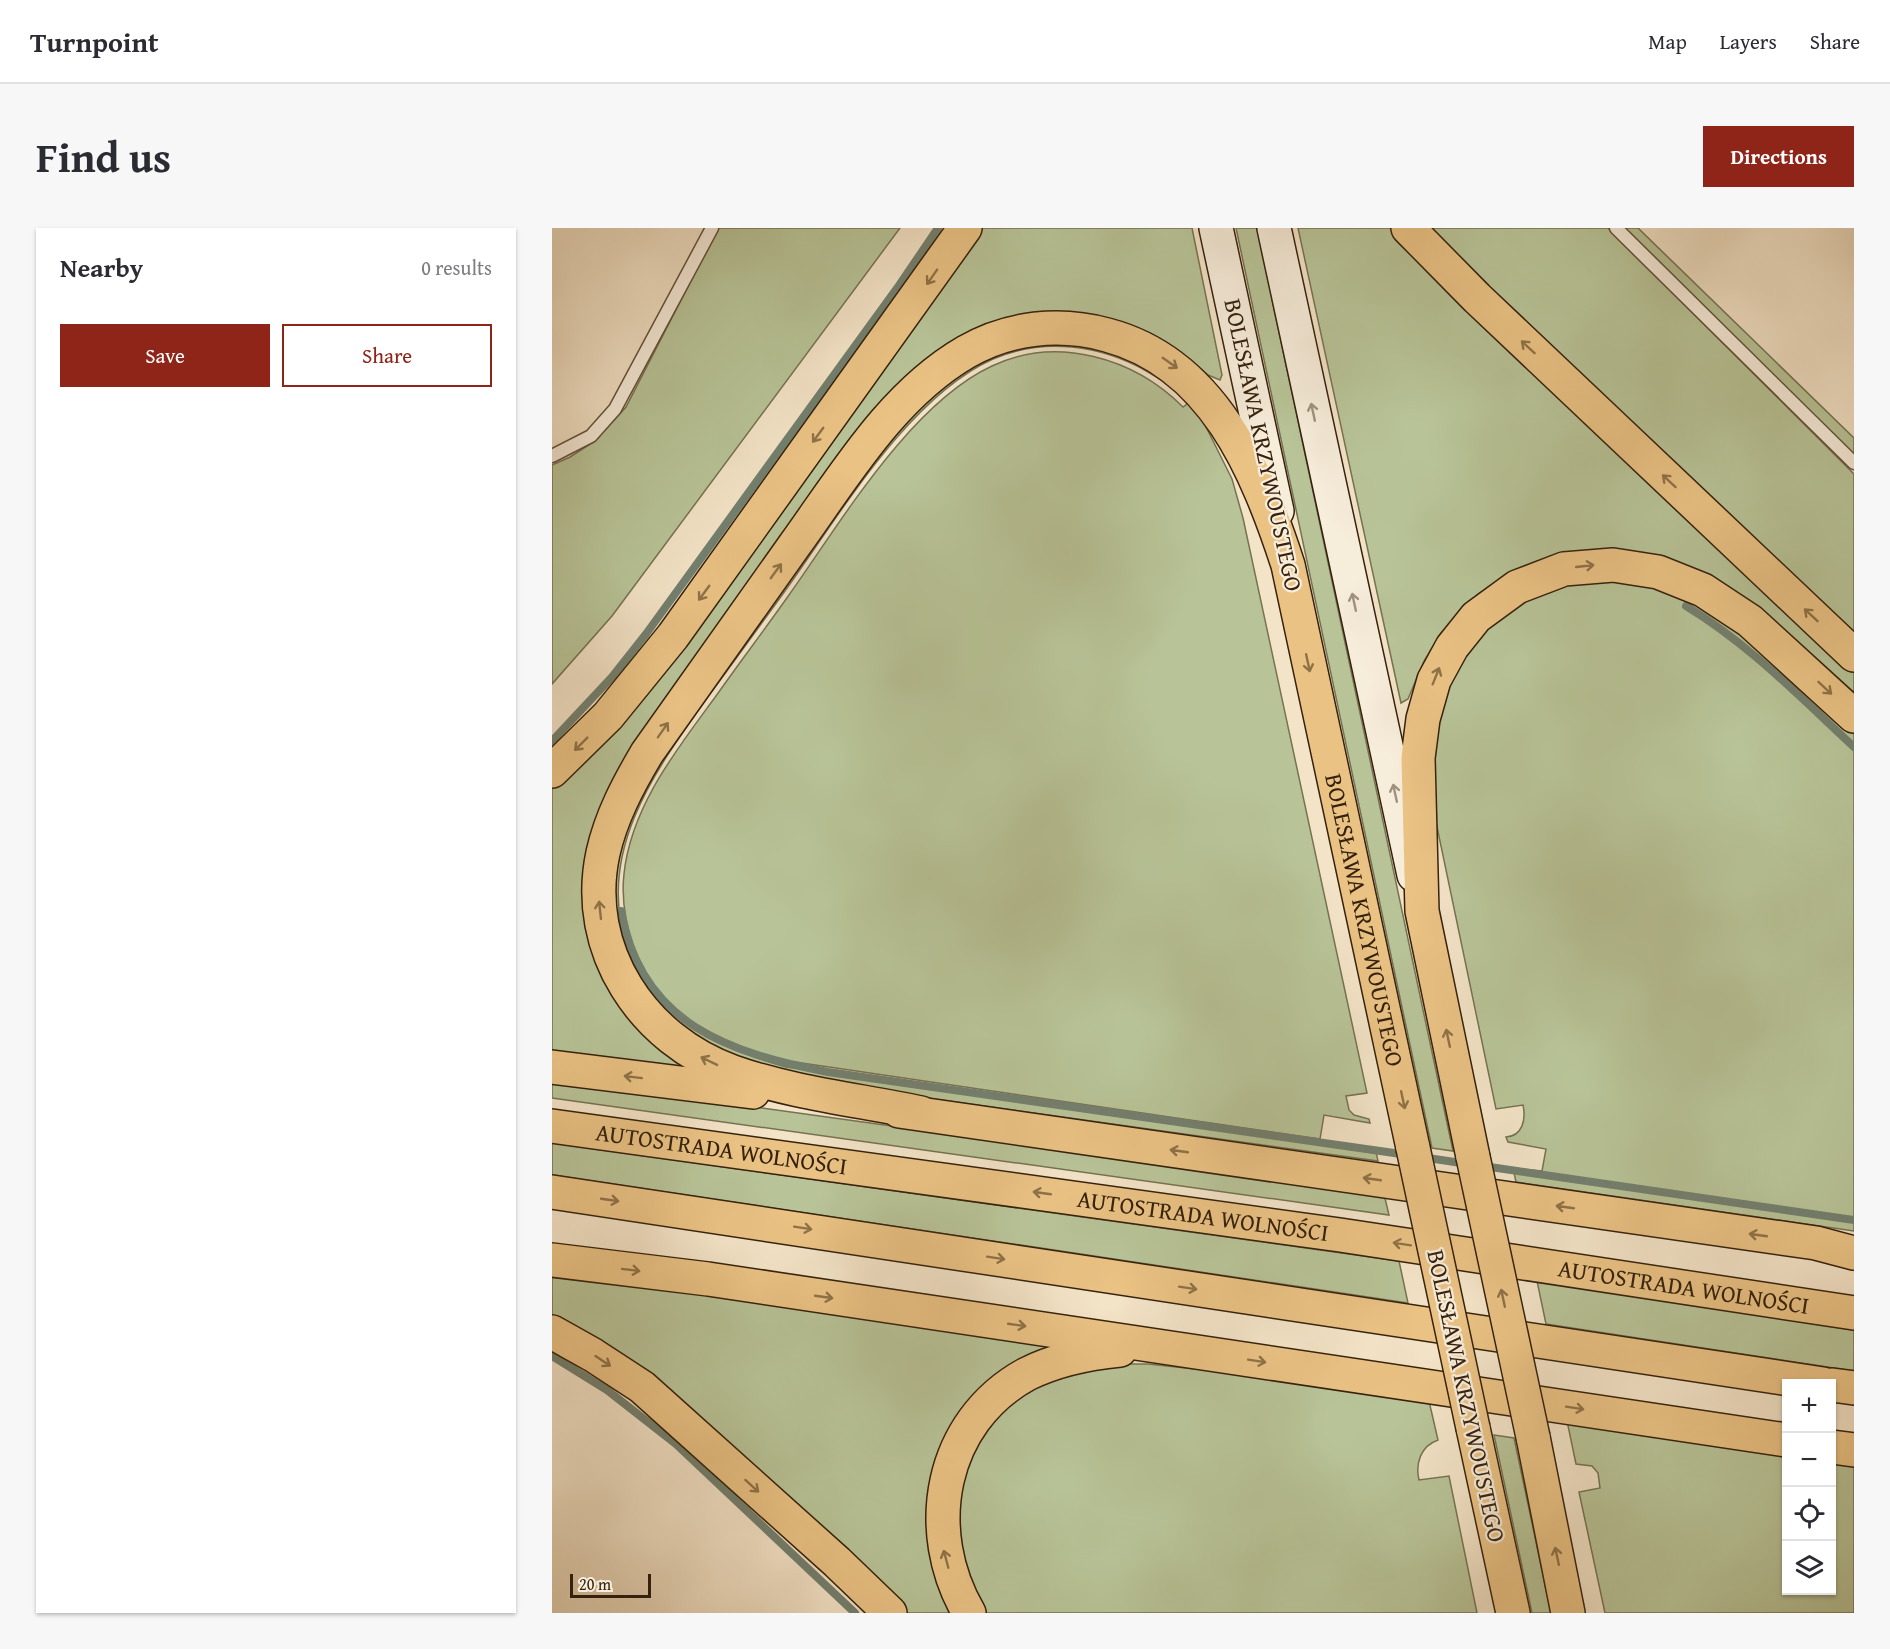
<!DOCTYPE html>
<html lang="en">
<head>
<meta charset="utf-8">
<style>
	body { margin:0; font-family:"Gentium Book Plus",serif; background:#f7f7f7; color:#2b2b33 }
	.controls { position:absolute; right:18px; bottom:18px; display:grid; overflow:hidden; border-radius:0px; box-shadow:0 2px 4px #0004 }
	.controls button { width:54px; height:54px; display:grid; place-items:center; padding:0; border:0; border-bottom:2px solid #e1e1e2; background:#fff; color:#2b2b33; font:30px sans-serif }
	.scale { position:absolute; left:18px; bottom:15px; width:81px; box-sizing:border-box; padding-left:6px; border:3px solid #35210d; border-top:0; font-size:16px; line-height:21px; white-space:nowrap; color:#35210d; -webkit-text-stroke:4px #f7eddb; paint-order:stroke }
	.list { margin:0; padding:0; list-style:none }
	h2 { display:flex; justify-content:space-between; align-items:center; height:78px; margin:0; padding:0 24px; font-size:26px }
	h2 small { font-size:20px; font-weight:400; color:#7c7c81 }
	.actions { display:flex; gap:12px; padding:18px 24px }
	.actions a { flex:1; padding:14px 0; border:2px solid #8f2418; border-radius:0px; text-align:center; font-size:21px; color:#8f2418 }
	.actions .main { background:#8f2418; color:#fff }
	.icon { flex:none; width:33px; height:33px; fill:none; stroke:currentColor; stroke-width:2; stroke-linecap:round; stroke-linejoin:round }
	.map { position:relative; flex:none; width:1302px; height:1385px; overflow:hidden; border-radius:0px }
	header { display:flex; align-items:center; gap:36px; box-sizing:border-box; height:84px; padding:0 30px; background:#fff; border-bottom:2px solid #e1e1e2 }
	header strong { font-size:28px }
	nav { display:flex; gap:33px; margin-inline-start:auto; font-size:21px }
	.intro { display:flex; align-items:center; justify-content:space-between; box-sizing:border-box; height:144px; padding:0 36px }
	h1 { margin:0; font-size:42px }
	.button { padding:15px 27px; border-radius:0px; background:#8f2418; color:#fff; font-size:21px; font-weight:700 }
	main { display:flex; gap:36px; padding:0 36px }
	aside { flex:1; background:#fff; border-radius:0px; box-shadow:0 2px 4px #0004 }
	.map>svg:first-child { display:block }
	.grass { fill:#b8c498; stroke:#767252; stroke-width:1.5 }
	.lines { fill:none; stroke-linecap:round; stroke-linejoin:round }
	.stream { stroke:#73806f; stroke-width:8 }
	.lane-casing { stroke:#64523c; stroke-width:15 }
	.secondary-casing { stroke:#35210d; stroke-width:36 }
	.highway-casing { stroke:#35210d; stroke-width:36 }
	.lane { stroke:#f7eddb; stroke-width:12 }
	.secondary { stroke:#f7eddb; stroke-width:33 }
	.highway { stroke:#eac284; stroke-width:33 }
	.highway-bridge-casing { stroke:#35210d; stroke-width:36; stroke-linecap:butt }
	.highway-bridge { stroke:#eac284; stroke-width:33 }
	.oneway { stroke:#907248 }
	.oneway2 { stroke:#a0917e }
	.labels { text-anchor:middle; stroke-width:4.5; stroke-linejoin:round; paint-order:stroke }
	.street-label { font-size:24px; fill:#35210d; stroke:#f7eddb }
</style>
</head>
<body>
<header>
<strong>Turnpoint</strong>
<nav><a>Map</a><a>Layers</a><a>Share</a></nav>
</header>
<div class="intro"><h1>Find us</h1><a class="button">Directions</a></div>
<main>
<aside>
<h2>Nearby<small>0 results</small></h2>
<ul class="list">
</ul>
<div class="actions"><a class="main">Save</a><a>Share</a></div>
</aside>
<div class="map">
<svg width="1302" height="1385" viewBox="0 0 1302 1385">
	<rect width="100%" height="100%" fill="#f3e3c7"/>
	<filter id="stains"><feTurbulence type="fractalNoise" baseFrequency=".00333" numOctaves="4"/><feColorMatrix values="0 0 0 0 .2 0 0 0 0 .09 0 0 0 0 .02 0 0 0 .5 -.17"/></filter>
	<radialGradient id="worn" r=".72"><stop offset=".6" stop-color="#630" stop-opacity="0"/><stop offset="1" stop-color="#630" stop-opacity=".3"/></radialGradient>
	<path class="grass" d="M166,0h182l-288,388 -60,68v-219l18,-8 25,-16 31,-34z
		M425,0h215l30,147 -2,5 -12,-5 -31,-26 -34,-19 -46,-15 -44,-3 -212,142 -208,291c-13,22 -26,45 -35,69 -38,100 -1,196 87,254l-133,-12v-269z
		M684,0h21l196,923 -21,-3z
		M746,0h96l460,441v25l-153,-122 -57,-19 -39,-4 -32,3 -35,9 -22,9 -38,24 -37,39 -17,28 -16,38 -7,4z
		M874,0h182l246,246v163z
		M1071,0h15l216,210v21z
		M486,113l53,2 70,29 41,47 30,60 11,39 124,575 -21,3 3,14 5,5 15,4 1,4 -46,-8 -4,24 -532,-78c-63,-16 -130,-45 -153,-110 -9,-25 -14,-51 -11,-77 7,-68 54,-126 92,-178 24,-34 49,-67 73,-101 52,-73 121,-191 203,-229 65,-31 142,-8 191,41l4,-3c-9,-14 -25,-24 -39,-32 -47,-27 -104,-35 -155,-13 -85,38 -154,157 -208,232 -26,36 -52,72 -78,107 -53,74 -113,157 -79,251 26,70 91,99 158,118l590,85 2,9 -530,-74 -137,-37 -63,-51 -32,-67 -4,-58 26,-80 244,-348 61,-63 46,-29z
		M1069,350l76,22 64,45 93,87v499l-338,-49 -3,-14 29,3 4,-22 -38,-7 -2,-5c17,-1 20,-18 17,-32l-27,4 -64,-306 4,-94 25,-55 51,-50 47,-21z
		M0,851l832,115 5,21 -837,-117z
		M0,915l847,118 9,42 -856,-128z
		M0,1045l503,73 -49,25 -77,175 10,38 14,29h-51l-350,-297z
		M985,1053l317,49v41l-308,-47z
		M563,1136h33l123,13 158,24 9,39c-17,6 -23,23 -19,40l30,-4 28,137h-492l-26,-55 1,-75 15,-35 10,-16 24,-26 26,-19 15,-7z
		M1015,1193l219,34v135h46v-128l22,4v147h-249l-26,-121 21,-4 -2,-15 -6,-7 -16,-2z
		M942,1207l20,3 37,175h-19z"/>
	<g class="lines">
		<path class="stream" d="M1134,378c63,38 114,91 168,141
			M0,513l60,-64 34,-43 254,-350 38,-56
			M69,683c20,113 108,142 207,161l580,83
			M869,929l47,7
			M931,938l371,54
			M0,1128l55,34 69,54 179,169"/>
		<defs>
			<path id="lane" d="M1064,0l238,235
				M0,228l39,-20 24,-27 97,-181"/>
			<path id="secondary" d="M664,0l61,283
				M722,0l140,647"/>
			<g id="highway">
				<path d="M856,0l69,70 377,357"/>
				<path d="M0,543l56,-55 65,-80 292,-408"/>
				<path d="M0,839l201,25"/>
				<path d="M347,883l917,132 38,10"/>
				<path id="s1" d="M369,885c-62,-13 -128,-20 -188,-41 -90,-32 -151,-122 -130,-219 8,-36 25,-68 44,-100 49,-70 99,-140 149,-210 49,-68 96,-148 170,-191 43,-25 94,-30 141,-17 106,28 150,135 181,230l125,583"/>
				<path id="s2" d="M0,898l788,109 514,78"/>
				<path d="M921,929l-51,-246 -4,-153 5,-39 11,-39 18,-33 24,-30 41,-30 47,-18 49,-4 45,7 45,18 47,31 104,95"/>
				<path d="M0,964l1271,192"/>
				<path d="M0,1032l156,19 1078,161"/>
				<path d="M0,1104l41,23 49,32 195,175 53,51"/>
				<path d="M1280,1157l22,3"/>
				<path d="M921,1200l40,185"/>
				<path d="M981,1209l35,176"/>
				<path d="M1280,1219l22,3"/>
				<path d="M417,1385c-48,-82 -30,-191 58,-239 28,-14 62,-21 93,-24"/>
			</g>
		</defs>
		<use href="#lane" class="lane-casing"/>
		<use href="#secondary" class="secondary-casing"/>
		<use href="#highway" class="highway-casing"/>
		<use href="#lane" class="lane"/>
		<use href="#secondary" class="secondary"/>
		<use href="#highway" class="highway"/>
		<defs>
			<path id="highway-bridge" d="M861,920l60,280
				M921,929l60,280"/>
		</defs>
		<use href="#highway-bridge" class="highway-bridge-casing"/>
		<use href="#highway-bridge" class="highway-bridge"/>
	</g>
	<defs><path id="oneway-shaft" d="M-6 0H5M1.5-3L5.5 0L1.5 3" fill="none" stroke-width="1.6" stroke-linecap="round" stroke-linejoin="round" transform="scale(1.5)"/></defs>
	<g class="oneway">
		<use href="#oneway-shaft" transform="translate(380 49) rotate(125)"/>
		<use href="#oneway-shaft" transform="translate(976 119) rotate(-137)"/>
		<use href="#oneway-shaft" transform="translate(618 135) rotate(35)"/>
		<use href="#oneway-shaft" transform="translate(266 207) rotate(126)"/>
		<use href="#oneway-shaft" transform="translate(1117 253) rotate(-137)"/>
		<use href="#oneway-shaft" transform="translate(1033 338) rotate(-6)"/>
		<use href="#oneway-shaft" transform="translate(224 343) rotate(-54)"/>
		<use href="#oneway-shaft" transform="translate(152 365) rotate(126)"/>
		<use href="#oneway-shaft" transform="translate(1259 387) rotate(-137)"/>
		<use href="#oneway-shaft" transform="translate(756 435) rotate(78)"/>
		<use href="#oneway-shaft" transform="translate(884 448) rotate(-68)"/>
		<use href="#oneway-shaft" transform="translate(1273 460) rotate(43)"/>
		<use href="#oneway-shaft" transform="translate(111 502) rotate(-55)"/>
		<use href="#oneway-shaft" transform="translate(29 516) rotate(135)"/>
		<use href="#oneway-shaft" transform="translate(48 682) rotate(-96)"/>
		<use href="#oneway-shaft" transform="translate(896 810) rotate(-102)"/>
		<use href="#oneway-shaft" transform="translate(157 833) rotate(-154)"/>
		<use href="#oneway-shaft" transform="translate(81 849) rotate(-173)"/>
		<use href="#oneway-shaft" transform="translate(851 872) rotate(78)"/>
		<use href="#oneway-shaft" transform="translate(627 923) rotate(-172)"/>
		<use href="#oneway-shaft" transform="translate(820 951) rotate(-172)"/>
		<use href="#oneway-shaft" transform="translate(490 965) rotate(-172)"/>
		<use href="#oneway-shaft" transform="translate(58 972) rotate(8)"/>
		<use href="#oneway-shaft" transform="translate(1013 979) rotate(-172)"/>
		<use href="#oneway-shaft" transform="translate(251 1000) rotate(9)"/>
		<use href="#oneway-shaft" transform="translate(1206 1007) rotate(-172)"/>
		<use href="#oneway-shaft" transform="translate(850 1016) rotate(-171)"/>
		<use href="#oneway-shaft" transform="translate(444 1030) rotate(9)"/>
		<use href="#oneway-shaft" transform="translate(79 1042) rotate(7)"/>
		<use href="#oneway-shaft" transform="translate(636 1060) rotate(9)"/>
		<use href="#oneway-shaft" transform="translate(272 1069) rotate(8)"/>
		<use href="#oneway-shaft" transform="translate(951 1070) rotate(-102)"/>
		<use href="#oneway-shaft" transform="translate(465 1097) rotate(8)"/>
		<use href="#oneway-shaft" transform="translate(51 1133) rotate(34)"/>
		<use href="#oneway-shaft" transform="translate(705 1133) rotate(9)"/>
		<use href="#oneway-shaft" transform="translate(1023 1180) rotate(9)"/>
		<use href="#oneway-shaft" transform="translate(200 1258) rotate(42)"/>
		<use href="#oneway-shaft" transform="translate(1005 1328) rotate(-102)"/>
		<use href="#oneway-shaft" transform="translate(394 1331) rotate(-105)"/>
	</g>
	<g class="oneway2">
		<use href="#oneway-shaft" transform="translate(761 184) rotate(-102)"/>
		<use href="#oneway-shaft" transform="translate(802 374) rotate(-102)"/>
		<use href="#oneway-shaft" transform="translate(843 565) rotate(-102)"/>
	</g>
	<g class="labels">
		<g class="street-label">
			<text transform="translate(711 217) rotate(78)" y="8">BOLESŁAWA KRZYWOUSTEGO</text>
			<text dy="8" stroke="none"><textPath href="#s1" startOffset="1911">BOLESŁAWA KRZYWOUSTEGO</textPath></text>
			<text dy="8" stroke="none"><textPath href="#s2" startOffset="171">AUTOSTRADA WOLNOŚCI</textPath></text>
			<text dy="8" stroke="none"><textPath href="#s2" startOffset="657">AUTOSTRADA WOLNOŚCI</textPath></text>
			<text dy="8" stroke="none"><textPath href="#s2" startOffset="1143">AUTOSTRADA WOLNOŚCI</textPath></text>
			<text transform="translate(914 1168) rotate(78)" y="8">BOLESŁAWA KRZYWOUSTEGO</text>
		</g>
	</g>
	<rect width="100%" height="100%" filter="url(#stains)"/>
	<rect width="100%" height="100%" fill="url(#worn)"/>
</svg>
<div class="controls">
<button>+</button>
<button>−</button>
<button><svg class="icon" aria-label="locate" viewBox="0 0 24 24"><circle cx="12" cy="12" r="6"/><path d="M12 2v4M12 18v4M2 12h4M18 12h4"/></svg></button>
<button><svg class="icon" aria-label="layers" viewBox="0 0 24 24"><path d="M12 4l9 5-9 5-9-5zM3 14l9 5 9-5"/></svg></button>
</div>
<div class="scale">20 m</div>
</div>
</main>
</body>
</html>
